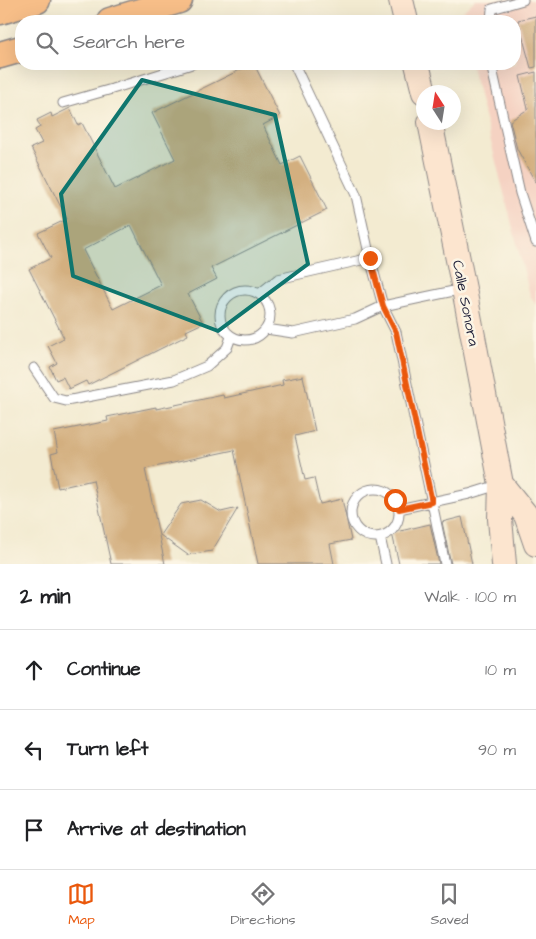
<!DOCTYPE html>
<html lang="en">
<head>
<meta charset="utf-8">
<style>
	body { margin:0; font-family:"Architects Daughter",sans-serif; background:#f6f6f6; color:#202124 }
	.compass { position:absolute; left:416px; top:85px; width:45px; height:45px; border-radius:50%; background:#fff; box-shadow:0 5px 20px #0002; rotate:348deg }
	.stop { position:absolute; width:15px; height:15px; margin:-11px; border:4px solid #ea580c; border-radius:50%; background:#fff }
	.stop.end { background:#ea580c; border-color:#fff; box-shadow:0 1px 5px #0008 }
	.list { margin:0; padding:0; list-style:none }
	h2 { display:flex; justify-content:space-between; align-items:center; height:65px; margin:0; padding:0 20px; font-size:21px }
	h2 small { font-size:16px; font-weight:400; color:#757577 }
	.list li { display:grid; grid-template-columns:32px 1fr auto; gap:15px; align-items:center; box-sizing:border-box; height:80px; padding:0 20px; border-top:1px solid #e0e0e0 }
	.list b { display:block; font-size:19px; white-space:nowrap }
	.list em { font-size:16px; font-style:normal; color:#757577 }
	.icon { flex:none; width:28px; height:28px; fill:none; stroke:currentColor; stroke-width:2; stroke-linecap:round; stroke-linejoin:round }
	.map { position:relative; flex:none; width:536px; height:564px; overflow:hidden }
	.search { position:absolute; background:#fff; box-shadow:0 5px 20px #0002; left:15px; right:15px; top:15px; height:55px; display:flex; align-items:center; gap:12px; box-sizing:border-box; padding:0 18px; border-radius:20px; color:#757577; font-size:19px }
	.sheet { height:305px; background:#fff }
	nav { display:flex; justify-content:space-around; align-items:center; box-sizing:border-box; height:70px; border-top:1px solid #e0e0e0; background:#fff; font-size:14px; color:#757577 }
	nav a { display:grid; justify-items:center; gap:2px }
	nav .on { color:#ea580c }
	.map>svg:first-child { display:block }
	.built { fill:#f5d2c2 }
	.building { fill:#d3af7f; fill-rule:evenodd }
	.lines { fill:none; stroke-linecap:round; stroke-linejoin:round }
	.lane-casing { stroke:#8a8686; stroke-width:11 }
	.secondary-casing { stroke:#8a8686; stroke-width:26 }
	.primary-casing { stroke:#8a8686; stroke-width:29 }
	.lane { stroke:#fff; stroke-width:9 }
	.secondary { stroke:#fce5cf; stroke-width:24 }
	.primary { stroke:#f7be88; stroke-width:26 }
	.route { stroke:#ea580c; stroke-width:6 }
	.marked { fill:#0f766e; fill-opacity:0.2; stroke:#0f766e; stroke-width:4; stroke-linejoin:round }
	.labels { text-anchor:middle; stroke-width:5; stroke-linejoin:round; paint-order:stroke }
	.street-label { font-size:15px; fill:#22223b; stroke:#fcf5e5 }
</style>
</head>
<body>
<div class="map">
<svg width="536" height="564" viewBox="0 0 536 564">
	<rect width="100%" height="100%" fill="#fcf5e5"/>
	<filter id="ink" filterUnits="userSpaceOnUse"><feTurbulence type="fractalNoise" baseFrequency=".02" numOctaves="2"/><feDisplacementMap in="SourceGraphic" scale="10" xChannelSelector="R" yChannelSelector="G"/><feConvolveMatrix kernelMatrix="1 2 1 2 8 2 1 2 1" color-interpolation-filters="sRGB"/></filter>
	<filter id="wash" filterUnits="userSpaceOnUse"><feTurbulence type="fractalNoise" baseFrequency=".0096" numOctaves="4" result="noise"/><feDisplacementMap in="SourceGraphic" scale="20" xChannelSelector="R" yChannelSelector="G"/><feGaussianBlur stdDeviation="1.12" result="paint"/><feColorMatrix in="noise" values="0 0 0 0 0 0 0 0 0 0 0 0 0 0 0 0 0 1.4 0 .05"/><feComposite in="paint" operator="in"/></filter>
	<g filter="url(#wash)">
		<rect width="100%" height="100%" fill="#f3ebd1"/>
		<path class="built" d="M475,0h61v305l-6,-10 -59,-231h44v-43h-55l-1,-6z"/>
		<g id="blocks">
			<path class="building" d="M536,16v51l-5,1 -13,-48z
				M252,64h2l26,52 -17,9 19,40 18,-9 27,54 -116,58 6,11 -29,15 15,29 -17,8 2,4 -100,50 -2,-4 -17,8 -6,-12 -7,3 -6,-13 7,-4 -9,-17 16,-8 -35,-69 22,-11 -13,-25 29,-14 -36,-71 11,-5 -7,-13 5,-3 -3,-7 14,-7 1,4 18,-9 8,17 4,-2 33,66 60,-30 -23,-46zM131,225l30,60 -48,24 -30,-59z
				M536,72v111l-19,-34 -7,-28 18,-12 -8,-33z
				M303,376l12,55 -20,5 10,44 9,-2 6,26 22,-5 9,41 -21,4 4,20h-76l-24,-114 -89,19 20,95h-54l-18,-84 -35,8 -7,-34 7,-2 -4,-20 54,-11 -1,-4 49,-10v2l67,-14 1,3 59,-13 -1,-5z
				M201,500l20,12 17,-4 -26,43 -24,4 -28,-20 21,-31z
				M462,517l10,47h-21l-9,-42z
				M430,524l9,40h-40l-7,-31z"/>
		</g>
	</g>
	<g filter="url(#ink)">
		<use href="#blocks" fill-opacity="0" stroke="#8a8686" stroke-width="1"/>
		<g class="lines">
			<defs>
				<path id="lane" d="M491,21l1,-12 31,-9
					M491,64l29,129 16,49
					M63,103l49,-14 80,-25
					M370,258l13,48 13,26 49,232
					M220 315a25 25 0 1 1 50 0a25 25 0 1 1-50 0Z
					M259,294l19,-15 92,-21 -14,-63 -62,-131
					M266,329l27,4 62,-14 28,-13 80,-17
					M34,368l20,30 12,3 108,-21 33,-14 20,-18 4,-11
					M351 513a24 24 0 1 1 48 0a24 24 0 1 1-48 0Z
					M399,509l70,-15 29,-9
					M380,537l6,27"/>
				<path id="secondary" d="M401,0l5,21
					M417,64l7,28
					M430,122l34,167 37,195 -1,35 4,45
					M501,484l25,31 10,29"/>
				<path id="primary" d="M0,11l37,-11
					M110,21l69,-21
					M0,55l21,-6"/>
			</defs>
			<use href="#lane" class="lane-casing"/>
			<use href="#secondary" class="secondary-casing"/>
			<use href="#primary" class="primary-casing"/>
			<use href="#lane" class="lane"/>
			<use href="#secondary" class="secondary"/>
			<use href="#primary" class="primary"/>
		</g>
	</g>
	<g class="lines" filter="url(#ink)">
		<path class="route" d="M370,258l13,48 13,26 36,170 -33,7 -4,-9"/>
	</g>
	<path class="marked" d="M142,80l133,35 33,149 -90,67 -145,-55 -12,-82z"/>
	<g class="labels">
		<g class="street-label">
			<text transform="translate(466 303) rotate(79)" y="5">Calle Sonora</text>
		</g>
	</g>
</svg>
<svg class="compass" viewBox="-18 -18 36 36"><path d="M0-13l5 13h-10z" fill="#e53935"/><path d="M0 13l5-13h-10z" fill="#757577"/></svg>
<div class="stop" style="left:395px;top:500px"></div>
<div class="stop end" style="left:370px;top:258px"></div>
<div class="search"><svg class="icon" aria-label="search" viewBox="0 0 24 24"><circle cx="10" cy="10" r="6"/><path d="M15 15l6 6"/></svg>Search here</div>
</div>
<section class="sheet">
<h2>2 min<small>Walk · 100 m</small></h2>
<ul class="list">
<li><svg class="icon" aria-label="ahead" viewBox="0 0 24 24"><path d="M12 20V5M6 11l6-6 6 6"/></svg><div><b>Continue</b></div><em>10 m</em></li>
<li><svg class="icon" aria-label="left" viewBox="0 0 24 24"><path d="M17 20v-9H6M10 6l-5 5 5 5"/></svg><div><b>Turn left</b></div><em>90 m</em></li>
<li><svg class="icon" aria-label="arrive" viewBox="0 0 24 24"><path d="M6 21V4h12l-3 4 3 4H6"/></svg><div><b>Arrive at destination</b></div></li>
</ul>
</section>
<nav>
<a class="on"><svg class="icon" aria-label="map" viewBox="0 0 24 24"><path d="M3 6l6-2 6 2 6-2v14l-6 2-6-2-6 2zM9 4v14M15 6v14"/></svg>Map</a>
<a><svg class="icon" aria-label="directions" viewBox="0 0 24 24"><path d="M12 3l9 9-9 9-9-9zM9 14v-3h6M13 9l2 2-2 2"/></svg>Directions</a>
<a><svg class="icon" aria-label="saved" viewBox="0 0 24 24"><path d="M7 4h10v16l-5-4-5 4z"/></svg>Saved</a>
</nav>
</body>
</html>
